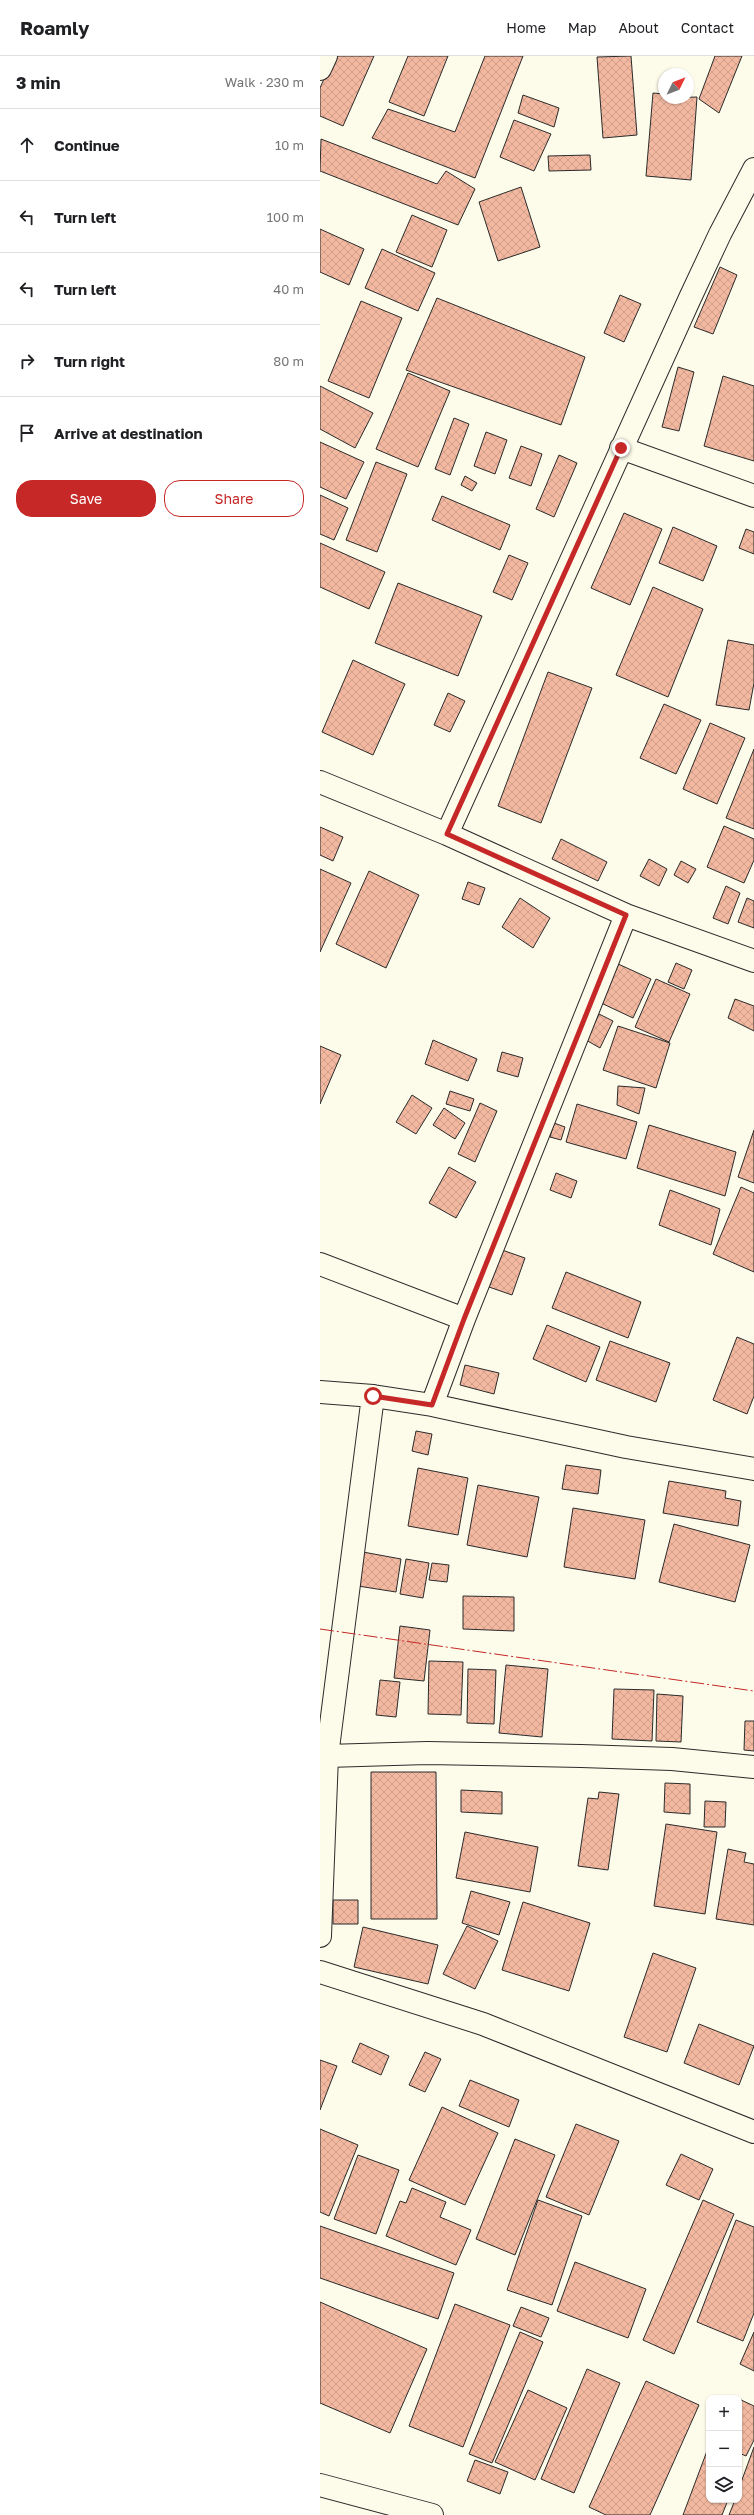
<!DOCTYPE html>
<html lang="en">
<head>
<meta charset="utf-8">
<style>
	body { margin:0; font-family:"Golos Text",sans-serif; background:#f2f2f2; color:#202124 }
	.controls { position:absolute; right:12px; bottom:12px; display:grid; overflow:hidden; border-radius:8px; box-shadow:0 1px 3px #0004 }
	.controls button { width:36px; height:36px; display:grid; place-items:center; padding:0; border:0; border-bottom:1px solid #e0e0e0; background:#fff; color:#202124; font:20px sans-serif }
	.compass { position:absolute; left:338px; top:12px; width:36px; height:36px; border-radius:50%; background:#fff; box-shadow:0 1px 3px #0004; rotate:47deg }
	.stop { position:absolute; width:12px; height:12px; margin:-9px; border:3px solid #c62828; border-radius:50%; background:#fff }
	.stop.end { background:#c62828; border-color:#fff; box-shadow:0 1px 4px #0008 }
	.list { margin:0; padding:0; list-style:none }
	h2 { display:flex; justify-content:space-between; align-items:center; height:52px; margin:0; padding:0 16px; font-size:17px }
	h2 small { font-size:13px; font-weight:400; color:#757577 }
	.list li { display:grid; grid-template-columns:26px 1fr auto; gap:12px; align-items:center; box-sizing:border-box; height:72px; padding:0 16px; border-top:1px solid #e0e0e0 }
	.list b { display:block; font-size:15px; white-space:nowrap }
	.list em { font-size:13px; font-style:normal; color:#757577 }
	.actions { display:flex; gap:8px; padding:12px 16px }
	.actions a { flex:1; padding:9px 0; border:1px solid #c62828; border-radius:16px; text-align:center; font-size:14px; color:#c62828 }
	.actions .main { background:#c62828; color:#fff }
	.icon { flex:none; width:22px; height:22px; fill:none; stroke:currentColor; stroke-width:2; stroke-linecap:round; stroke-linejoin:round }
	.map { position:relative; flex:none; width:434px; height:2459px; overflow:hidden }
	header { display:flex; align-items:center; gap:24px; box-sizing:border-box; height:56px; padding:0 20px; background:#fff; border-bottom:1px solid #e0e0e0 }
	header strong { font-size:19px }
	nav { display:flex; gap:22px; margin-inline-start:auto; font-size:14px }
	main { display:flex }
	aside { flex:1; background:#fff }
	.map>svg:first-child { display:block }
	.building { fill:url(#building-cross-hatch); stroke:#2b2b2b }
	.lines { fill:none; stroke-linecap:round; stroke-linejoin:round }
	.minor-casing { stroke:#2b2b2b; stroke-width:24 }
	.minor { stroke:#fdfbea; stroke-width:22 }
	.power { stroke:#c62828; stroke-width:1; stroke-dasharray:14 3 2 3; stroke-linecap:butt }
	.route { stroke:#c62828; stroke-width:5 }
</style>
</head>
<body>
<header>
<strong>Roamly</strong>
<nav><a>Home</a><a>Map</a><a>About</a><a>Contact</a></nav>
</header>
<main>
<aside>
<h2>3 min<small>Walk · 230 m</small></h2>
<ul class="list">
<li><svg class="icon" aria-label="ahead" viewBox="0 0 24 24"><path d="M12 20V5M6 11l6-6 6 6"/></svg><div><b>Continue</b></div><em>10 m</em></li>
<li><svg class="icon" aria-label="left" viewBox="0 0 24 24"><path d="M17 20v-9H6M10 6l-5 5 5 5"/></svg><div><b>Turn left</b></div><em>100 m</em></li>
<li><svg class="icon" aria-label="left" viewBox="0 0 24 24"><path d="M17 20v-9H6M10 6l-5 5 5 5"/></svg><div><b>Turn left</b></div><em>40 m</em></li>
<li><svg class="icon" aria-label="right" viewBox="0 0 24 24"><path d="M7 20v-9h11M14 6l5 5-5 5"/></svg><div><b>Turn right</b></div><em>80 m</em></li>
<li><svg class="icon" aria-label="arrive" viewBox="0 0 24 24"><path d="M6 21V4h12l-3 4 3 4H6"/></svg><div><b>Arrive at destination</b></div></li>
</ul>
<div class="actions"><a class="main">Save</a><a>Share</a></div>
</aside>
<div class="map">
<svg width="434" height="2459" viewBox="0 0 434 2459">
	<defs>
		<pattern id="building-cross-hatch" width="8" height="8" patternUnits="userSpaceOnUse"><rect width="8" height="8" fill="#f2b8a0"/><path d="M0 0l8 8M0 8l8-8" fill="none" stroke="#d09e8a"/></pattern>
	</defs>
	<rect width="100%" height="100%" fill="#fdfbea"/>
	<path class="building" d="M14,0h40l-31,70 -23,-10v-28z
		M88,0h40l-24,60 -35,-14z
		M165,0h38l-48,122 -103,-40 16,-29 67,23z
		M311,0l6,79 -34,3 -6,-81z
		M395,0h27l-23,57 -20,-14z
		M333,37l11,1v4l33,-1 -6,83 -45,-4z
		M203,39l36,13 -5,19 -36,-14z
		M194,64l37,14 -17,37 -34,-14z
		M1,83l116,45 9,-13 29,18 -17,36 -138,-54z
		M270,99l1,15 -42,1 -1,-15z
		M201,131l19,60 -42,14 -19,-59z
		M92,159l35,15 -15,37 -36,-15z
		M0,173l44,20 -15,36 -29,-13z
		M62,193l53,24 -17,38 -53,-23z
		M400,211l17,8 -24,59 -19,-7z
		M300,239l21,9 -17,38 -20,-9z
		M117,242l148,59 -24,68 -155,-55z
		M41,245l41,17 -33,80 -41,-17z
		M358,311l16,5 -15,59 -17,-4z
		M88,317l42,18 -32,76 -42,-18z
		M403,320l31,10v75l-50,-15z
		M0,330l53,27 -18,35 -35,-19z
		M134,362l15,6 -19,51 -15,-6z
		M166,376l21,8 -12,34 -21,-8z
		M0,386l44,20 -18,37 -26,-12z
		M201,390l21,8 -11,32 -22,-8z
		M239,399l18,8 -23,54 -18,-8z
		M56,406l31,12 -30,78 -31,-12z
		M145,420l12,7 -5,8 -11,-6z
		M0,439l28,13 -14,32 -14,-6z
		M122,440l68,29 -10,25 -68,-30z
		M304,457l38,16 -32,76 -39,-17z
		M353,471l44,19 -14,35 -44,-18z
		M426,473l8,3v22l-15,-6z
		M0,487l65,29 -16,37 -49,-22z
		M189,499l19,8 -16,37 -19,-8z
		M78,527l84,33 -24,60 -83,-33z
		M333,531l50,22 -35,88 -52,-22z
		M408,584l26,5v38l-5,27 -33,-5z
		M33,604l52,24 -32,71 -51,-23z
		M228,616l44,16 -51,135 -43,-17z
		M128,637l17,8 -15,31 -16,-7z
		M344,648l37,16 -25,54 -36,-16z
		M390,667l35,15 -28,66 -34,-15z
		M434,693v80l-28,-11z
		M404,770l30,13v21l-10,23 -37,-16z
		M0,771l23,10 -10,24 -13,-6z
		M241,783l46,23 -9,19 -46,-22z
		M329,803l18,10 -8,17 -19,-10z
		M361,805l15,8 -8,14 -14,-8z
		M0,813l31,14 -31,69z
		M49,815l50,24 -33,73 -50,-24z
		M148,826l17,6 -6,17 -17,-6z
		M406,830l14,7 -12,31 -15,-6z
		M200,842l30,20 -17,30 -31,-21z
		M427,842l7,3v27l-16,-6z
		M296,907l35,16 -18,39 -34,-16z
		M356,907l16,7 -8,19 -16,-7z
		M336,923l34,15 -21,48 -34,-15z
		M415,943l19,7v25l-26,-13z
		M279,958l14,7 -13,27 -14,-8z
		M298,970l52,17 -14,45 -53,-18z
		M113,984l44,19 -9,22 -43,-17z
		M0,990l21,9 -21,49z
		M182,996l21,6 -5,19 -21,-6z
		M298,1030l27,2 -6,26 -22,-9z
		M130,1035l24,8 -4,12 -24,-7z
		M92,1039l20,13 -16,26 -20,-12z
		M160,1047l17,8 -22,51 -17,-8z
		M257,1048l60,18 -11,37 -60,-17z
		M124,1052l21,15 -10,16 -22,-14z
		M234,1067l11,4 -4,13 -11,-3z
		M329,1069l87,27 -11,44 -88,-28z
		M434,1074v53l-16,-6z
		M129,1111l27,15 -20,36 -27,-15z
		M236,1117l21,8 -6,17 -21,-8z
		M421,1131l13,6v79l-41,-18z
		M350,1134l50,19 -9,36 -52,-20z
		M182,1194l23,8 -13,37 -23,-8z
		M246,1216l75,30 -13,36 -76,-30z
		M227,1269l53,22 -14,35 -53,-23z
		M417,1281l17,7v52l-7,18 -34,-14z
		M290,1285l60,22 -14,39 -60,-22z
		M145,1309l34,8 -5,21 -34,-9z
		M96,1375l16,3 -4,21 -16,-4z
		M246,1409l35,5 -3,24 -36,-5z
		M98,1412l50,10 -10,57 -50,-9z
		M349,1425l57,10 -1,7 16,3 -3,25 -75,-13z
		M158,1429l61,12 -12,60 -60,-12z
		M253,1452l72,12 -10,59 -71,-12z
		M354,1468l76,21 -15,57 -76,-20z
		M43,1496l38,7 -5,33 -38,-6z
		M86,1503l23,4 -6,35 -23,-4z
		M112,1507l17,2 -2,17 -18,-2z
		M143,1540l51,1v34l-51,-2z
		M80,1570l30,4 -6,51 -30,-3z
		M109,1605l34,1 -2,53 -33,-1z
		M186,1609l42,4 -6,68 -43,-4z
		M148,1613l28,1 -2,54 -27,-1z
		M60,1624l20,2 -4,35 -20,-2z
		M294,1633l40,1 -2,51 -40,-2z
		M337,1638l26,2 -2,46 -25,-1z
		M425,1665h9v30l-10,-1z
		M51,1716h65l1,147h-66z
		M345,1727l25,1v30l-26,-2z
		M141,1734l41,2v22l-41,-2z
		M279,1736l20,2 -11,76 -30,-4 10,-68 10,1z
		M385,1745l21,1 -1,25h-21z
		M346,1768l51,8 -12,82 -51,-8z
		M145,1776l73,15 -8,45 -74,-14z
		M408,1793l18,4 -2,9 10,2v61l-38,-6z
		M151,1835l39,11 -11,33 -37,-12z
		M13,1844h25v24h-25z
		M203,1846l67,21 -21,68 -67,-21z
		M147,1870l31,15 -23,48 -32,-15z
		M43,1871l75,18 -10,39 -74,-17z
		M333,1897l43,15 -29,84 -43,-15z
		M379,1968l55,22 -15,39 -55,-22z
		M40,1987l29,13 -8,19 -29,-13z
		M105,1996l16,7 -16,33 -16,-7z
		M0,2004l17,6 -17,44z
		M150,2024l49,20 -10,27 -50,-21z
		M122,2051l56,26 -33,72 -56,-25z
		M256,2068l43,17 -30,74 -43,-18z
		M0,2073l38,16 -29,71 -9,-4z
		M195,2083l40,16 -40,100 -39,-16z
		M361,2098l32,15 -14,31 -33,-15z
		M38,2099l41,15 -23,64 -42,-15z
		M92,2132l34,14 -6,15 31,13 -15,35 -70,-29 14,-35 6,2z
		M218,2144l44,16 -30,89 -45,-15z
		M383,2144l31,14 -60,140 -31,-14z
		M416,2164l18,7v86l-11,28 -46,-19z
		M0,2170l134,47 -16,46 -118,-41z
		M255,2206l71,27 -18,49 -71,-27z
		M0,2246l107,47 -37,84 -70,-30z
		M135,2248l55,21 -47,122 -54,-21z
		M201,2251l28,11 -8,19 -28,-11z
		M200,2276l23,10 -51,121 -23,-9z
		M434,2276v39l-14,-7z
		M267,2313l33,14 -46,110 -33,-14z
		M326,2325l53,24 -49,110h-44l-17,-8z
		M208,2334l39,18 -32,72 -40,-18z
		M419,2343l15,7v34l-8,16 -7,-3z
		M434,2391v68h-25l6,-15h4v-12z
		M387,2395l2,1v48h19l-6,15h-39z
		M155,2404l33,12 -8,22 -33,-13z"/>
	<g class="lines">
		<defs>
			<path id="minor" d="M0,13l6,-13
				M301,392l133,48
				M0,726l127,52 179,81 128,46
				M127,778l243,-536 30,-64 34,-65
				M0,1208l144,55
				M0,1336l53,4 59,9 194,42 128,22
				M112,1349l32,-86 162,-404
				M7,1700l100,-3 154,3 91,3 82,8
				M0,1880l7,-180 46,-360
				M0,1916l163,52 271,108
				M0,2429l112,30"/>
		</defs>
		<use href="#minor" class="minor-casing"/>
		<use href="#minor" class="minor"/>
		<path class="power" d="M0,1573l434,62"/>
	</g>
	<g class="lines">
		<path class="route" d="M53,1340l59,9 32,-86 162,-404 -179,-81 174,-386"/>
	</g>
</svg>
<div class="controls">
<button>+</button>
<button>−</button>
<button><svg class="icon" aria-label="layers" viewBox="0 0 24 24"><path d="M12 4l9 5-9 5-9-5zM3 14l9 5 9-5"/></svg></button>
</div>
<svg class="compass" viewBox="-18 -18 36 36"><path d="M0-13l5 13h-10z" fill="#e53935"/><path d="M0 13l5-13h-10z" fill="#757577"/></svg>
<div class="stop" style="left:53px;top:1340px"></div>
<div class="stop end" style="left:301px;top:392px"></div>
</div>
</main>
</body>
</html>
